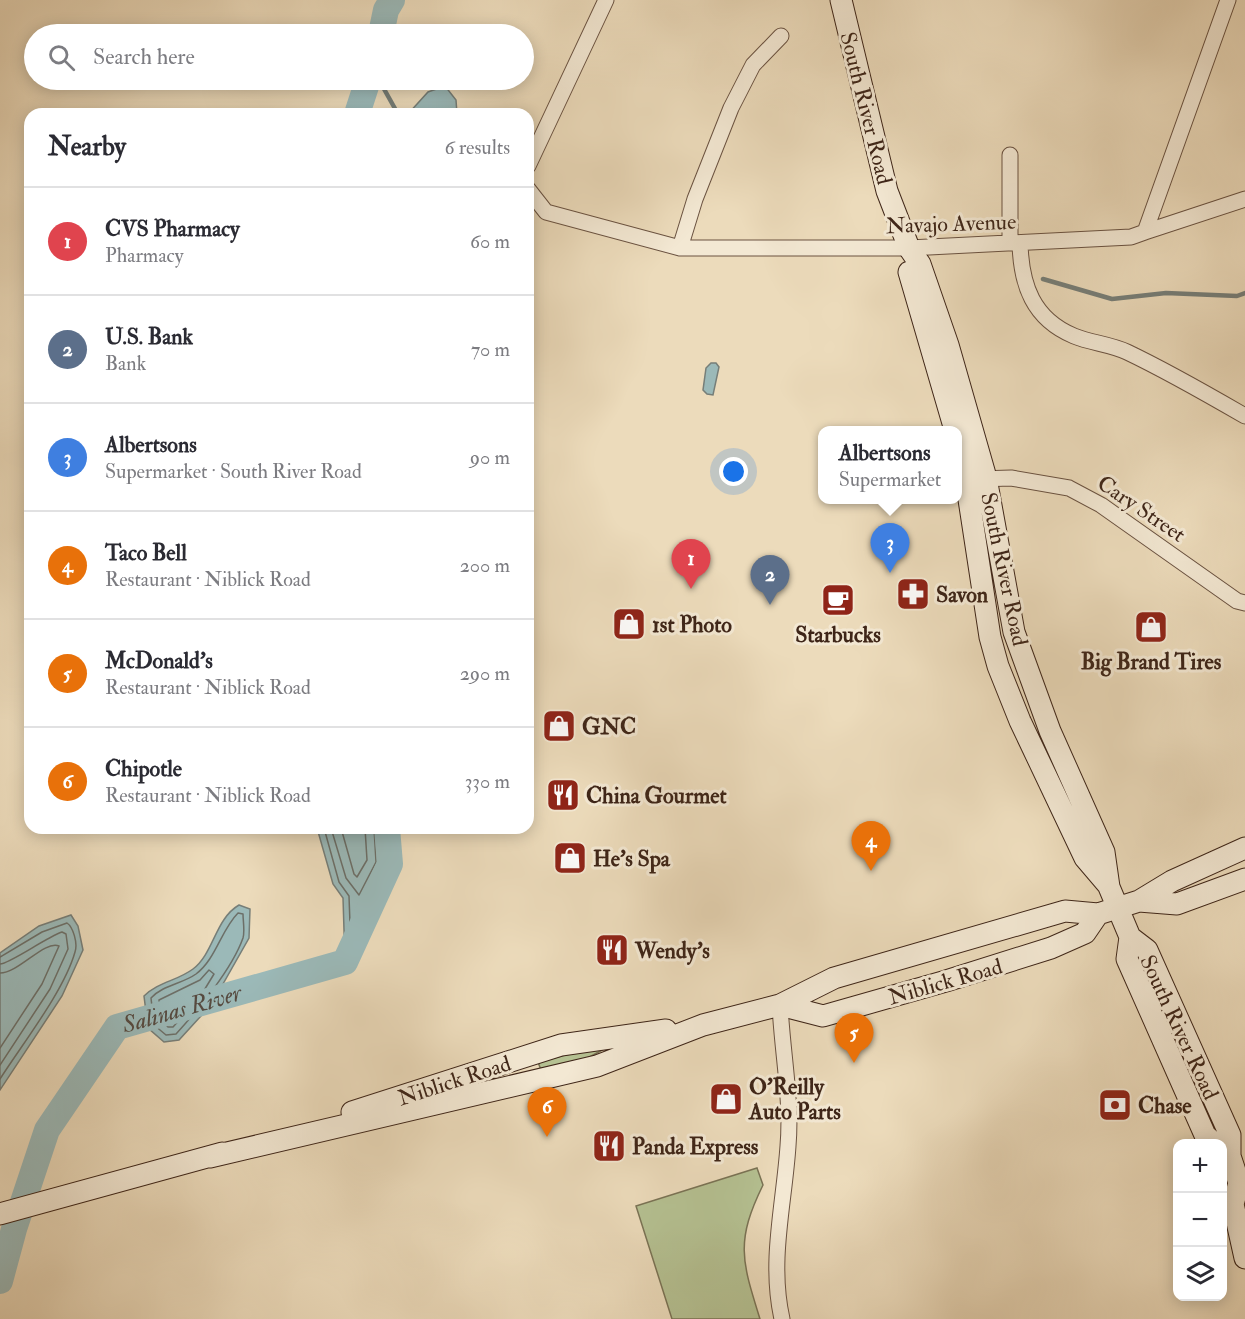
<!DOCTYPE html>
<html lang="en">
<head>
<meta charset="utf-8">
<style>
	body { margin:0; font-family:"IM FELL Double Pica",serif; background:#f2f2f3; color:#2b2b33 }
	.controls { position:absolute; right:18px; bottom:18px; display:grid; overflow:hidden; border-radius:12px; box-shadow:0 3px 15px #0003 }
	.controls button { width:54px; height:54px; display:grid; place-items:center; padding:0; border:0; border-bottom:2px solid #e1e1e2; background:#fff; color:#2b2b33; font:30px sans-serif }
	.you { position:absolute; left:734px; top:472px; width:21px; height:21px; margin:-15px; border:4px solid #fff; border-radius:50%; background:#1a73e8; box-shadow:0 0 0 9px #1a73e833 }
	.badge { display:grid; place-items:center; width:39px; height:39px; border-radius:50%; background:#8f2418; color:#fff; font-size:20px; font-weight:700 }
	.pin { position:absolute; translate:-50% -50px; filter:drop-shadow(0 2px 3px #0008) }
	.pin::after { content:''; position:absolute; top:32px; width:21px; height:18px; background:inherit; clip-path:polygon(0 0,100% 0,50% 100%) }
	.popup { position:absolute; left:818px; top:426px; width:144px; height:78px; box-sizing:border-box; display:grid; place-content:center; border-radius:12px; background:#fff; filter:drop-shadow(0 2px 4px #0005); font-size:20px; white-space:nowrap; color:#7c7c81 }
	.popup b { font-size:22px; color:#2b2b33 }
	.popup::after { content:''; position:absolute; left:50%; top:100%; margin-left:-12px; border:12px solid transparent; border-top-color:#fff }
	.list { margin:0; padding:0; list-style:none }
	h2 { display:flex; justify-content:space-between; align-items:center; height:78px; margin:0; padding:0 24px; font-size:26px }
	h2 small { font-size:20px; font-weight:400; color:#7c7c81 }
	.list li { display:grid; grid-template-columns:39px 1fr auto; gap:18px; align-items:center; box-sizing:border-box; height:108px; padding:0 24px; border-top:2px solid #e1e1e2 }
	.list b { display:block; font-size:22px; white-space:nowrap }
	.list p { margin:0; font-size:20px; white-space:nowrap; color:#7c7c81 }
	.list em { font-size:20px; font-style:normal; color:#7c7c81 }
	.icon { flex:none; width:33px; height:33px; fill:none; stroke:currentColor; stroke-width:2; stroke-linecap:round; stroke-linejoin:round }
	.map { position:relative; flex:none; width:1245px; height:1319px; overflow:hidden }
	.search { position:absolute; background:#fff; box-shadow:0 3px 15px #0003; left:24px; top:24px; width:510px; height:66px; display:flex; align-items:center; gap:15px; box-sizing:border-box; padding:0 21px; border-radius:33px; color:#7c7c81; font-size:22px }
	.panel { position:absolute; background:#fff; box-shadow:0 3px 15px #0003; left:24px; top:108px; width:510px; height:726px; border-radius:18px }
	.map>svg:first-child { display:block }
	.green { fill:#b5c192; stroke:#7a7355; stroke-width:1.5 }
	.water { fill:#9bb9b8; stroke:#767e78; stroke-width:1.5 }
	.lines { fill:none; stroke-linecap:round; stroke-linejoin:round }
	.shore { stroke:#6c6f68; stroke-width:1.5 }
	.stream { stroke:#767e78; stroke-width:4.5 }
	.river { stroke:#9bb9b8; stroke-width:26 }
	.street-casing { stroke:#6a5241; stroke-width:17 }
	.secondary-casing { stroke:#3e2518; stroke-width:23 }
	.street { stroke:#f3e8d3; stroke-width:15 }
	.secondary { stroke:#f3e8d3; stroke-width:21 }
	.labels { text-anchor:middle; stroke-width:6; stroke-linejoin:round; paint-order:stroke }
	.street-label { font-size:22px; fill:#3e2518; stroke:#f3e8d3 }
	.poi-label { font-size:22px; font-weight:bold; fill:#3e2518; stroke:#f3e8d3; text-anchor:start }
	.water-label { font-size:24px; font-style:italic; fill:#554a40; stroke:#f3e8d3 }
</style>
</head>
<body>
<div class="map">
<svg width="1245" height="1319" viewBox="0 0 1245 1319">
	<rect width="100%" height="100%" fill="#ecdbbb"/>
	<filter id="stains"><feTurbulence type="fractalNoise" baseFrequency=".00333" numOctaves="4"/><feColorMatrix values="0 0 0 0 .2 0 0 0 0 .09 0 0 0 0 .02 0 0 0 .5 -.17"/></filter>
	<radialGradient id="worn" r=".72"><stop offset=".6" stop-color="#630" stop-opacity="0"/><stop offset="1" stop-color="#630" stop-opacity=".3"/></radialGradient>
	<path class="green" d="M617,1042l-33,18 -43,10 -3,-8z
		M757,1168l6,17c-28,57 -21,76 -3,134h-88l-36,-113z"/>
	<path class="water" d="M445,86l11,14 1,14h-49l20,-22z
		M711,363h5l3,4 -6,28 -6,-1 -4,-4 3,-22z
		M317,828h70l1,2 2,34 -45,98 -2,-64 -10,-14z
		M239,905l11,4 -1,29 -38,67 -32,35 -15,2 -16,-14 -4,-32c14,-14 33,-15 49,-27 21,-16 22,-50 46,-64z
		M71,915l7,11 5,24 -21,46 -62,94v-137l39,-27z"/>
	<g class="lines">
		<path class="shore" d="M324,828l15,54 10,14 1,28 3,2 31,-63 -2,-35
			M331,828l15,50 13,17 17,-33 -2,-34
			M341,828l13,46 3,3 10,-17 -2,-32
			M238,913l5,1c0,7 2,17 0,24 -11,31 -45,72 -67,96l-10,1 -12,-10 -3,-27c12,-13 31,-14 45,-24 20,-15 25,-44 42,-61z
			M0,957l42,-25 25,-9c6,4 11,20 8,29 -11,39 -52,91 -75,127
			M0,964c11,-1 45,-26 62,-32l4,2 2,15 -18,40 -50,76
			M209,970l5,4 -14,23 -27,30h-5l-7,-6 -2,-21 41,-20z
			M0,973c19,0 44,-33 59,-27l-17,38 -42,64"/>
		<path class="stream" d="M379,80l19,34
			M1043,279l69,20 54,-6 71,3 8,-3"/>
		<g class="river">
			<path d="M381,34l5,-24 6,-10"/>
			<path d="M357,114l11,-34"/>
			<path id="s1" d="M0,1281l14,-52 33,-99 70,-103 228,-65 45,-98 -3,-36"/>
		</g>
		<defs>
			<path id="street" d="M1010,155v88
				M528,166l78,-166
				M528,189l18,23 134,36h229l222,-11 14,-5 83,-232
				M1145,232l100,-33
				M1020,243c1,42 13,76 54,93 17,7 36,8 53,16 40,19 80,42 118,64
				M680,248l15,-49 36,-91 22,-43 28,-29
				M978,479l33,-1 58,10 32,17 136,96 8,2
				M780,1005c2,46 12,95 8,141 -4,59 -19,115 -6,173"/>
			<path id="secondary" d="M841,0l46,191 22,57 11,16 28,81 38,133 28,154 36,99 54,121 5,35 21,50 -3,22 78,176 10,9
				M909,272l46,158
				M958,440l8,40 24,157 8,29 22,55 65,137 23,27
				M1139,901l38,3 68,-25
				M1130,937l17,13 83,185v21l9,27 -6,21 12,54
				M780,1005l43,11 123,-35 105,-33 34,-15 13,-19
				M352,1112l209,-67 105,-15
				M210,1157l387,-91 106,-41 77,-20 54,-27 231,-67 33,3 41,-13 33,-20 73,-33
				M0,1214l222,-61"/>
		</defs>
		<use href="#street" class="street-casing"/>
		<use href="#secondary" class="secondary-casing"/>
		<use href="#street" class="street"/>
		<use href="#secondary" class="secondary"/>
	</g>
	<defs>
		<symbol id="pharmacy-square" viewBox="-11 -11 22 22"><rect x="-9" y="-9" width="18" height="18" rx="4" fill="#8f2418" stroke="#f3e8d3"/><path d="M-2-6h4v4h4v4h-4v4h-4v-4h-4v-4h4Z" fill="#fff"/></symbol>
		<symbol id="cafe-square" viewBox="-11 -11 22 22"><rect x="-9" y="-9" width="18" height="18" rx="4" fill="#8f2418" stroke="#f3e8d3"/><path d="M-5.5-4.5H6V0H3Q3 3.5 0 3.5H-2.5Q-5.5 3.5-5.5 0ZM3-3.2v2h1.7v-2ZM-6 4.5H4V6H-6Z" fill="#fff"/></symbol>
		<symbol id="shop-square" viewBox="-11 -11 22 22"><rect x="-9" y="-9" width="18" height="18" rx="4" fill="#8f2418" stroke="#f3e8d3"/><path d="M-5-2.5h2.3a2.7 3.5 0 0 1 5.4 0H5L5.5 6h-11ZM-1.5-2.5h3a1.5 2.3 0 0 0-3 0Z" fill="#fff"/></symbol>
		<symbol id="restaurant-square" viewBox="-11 -11 22 22"><rect x="-9" y="-9" width="18" height="18" rx="4" fill="#8f2418" stroke="#f3e8d3"/><path d="M-5-6h1v4h1v-4h1v4h1v-4h1v5L-1.5 .5V6h-2V.5L-5-1ZM5-6V6H3V1.5H1.5Q1.5-4 5-6Z" fill="#fff"/></symbol>
		<symbol id="bank-square" viewBox="-11 -11 22 22"><rect x="-9" y="-9" width="18" height="18" rx="4" fill="#8f2418" stroke="#f3e8d3"/><path d="M-6-4H6V4H-6ZM0-2.3a2.3 2.3 0 1 0 0 4.6a2.3 2.3 0 1 0 0-4.6Z" fill="#fff"/></symbol>
	</defs>
	<g fill-rule="evenodd">
		<use href="#pharmacy-square" x="894" y="575" width="38" height="38"/>
		<use href="#cafe-square" x="819" y="581" width="38" height="38"/>
		<use href="#shop-square" x="610" y="605" width="38" height="38"/>
		<use href="#shop-square" x="1132" y="608" width="38" height="38"/>
		<use href="#shop-square" x="540" y="707" width="38" height="38"/>
		<use href="#restaurant-square" x="544" y="776" width="38" height="38"/>
		<use href="#shop-square" x="551" y="839" width="38" height="38"/>
		<use href="#restaurant-square" x="593" y="931" width="38" height="38"/>
		<use href="#shop-square" x="707" y="1080" width="38" height="38"/>
		<use href="#bank-square" x="1096" y="1086" width="38" height="38"/>
		<use href="#restaurant-square" x="590" y="1127" width="38" height="38"/>
	</g>
	<g class="labels">
		<g class="street-label">
			<text transform="translate(867 108) rotate(76)" y="8">South River Road</text>
			<text transform="translate(951 223) rotate(-2)" y="8">Navajo Avenue</text>
			<text transform="translate(1142 508) rotate(34)" y="8">Cary Street</text>
			<text transform="translate(1005 569) rotate(78)" y="8">South River Road</text>
			<text transform="translate(945 981) rotate(-16)" y="8">Niblick Road</text>
			<text transform="translate(1180 1027) rotate(65)" y="8">South River Road</text>
			<text transform="translate(454 1080) rotate(-18)" y="8">Niblick Road</text>
		</g>
		<g class="poi-label">
			<text x="936" y="602">Savon</text>
			<text x="652" y="632">1st Photo</text>
			<text x="838" y="642" text-anchor="middle">Starbucks</text>
			<text x="1151" y="669" text-anchor="middle">Big Brand Tires</text>
			<text x="582" y="734">GNC</text>
			<text x="586" y="803">China Gourmet</text>
			<text x="593" y="866">He's Spa</text>
			<text x="635" y="958">Wendy's</text>
			<text x="749" y="1094">O'Reilly<tspan x="749" dy="25">Auto Parts</tspan></text>
			<text x="1138" y="1113">Chase</text>
			<text x="632" y="1154">Panda Express</text>
		</g>
		<g class="water-label">
			<text dy="8" stroke="none"><textPath href="#s1" startOffset="350">Salinas River</textPath></text>
		</g>
	</g>
	<rect width="100%" height="100%" filter="url(#stains)"/>
	<rect width="100%" height="100%" fill="url(#worn)"/>
</svg>
<div class="controls">
<button>+</button>
<button>−</button>
<button><svg class="icon" aria-label="layers" viewBox="0 0 24 24"><path d="M12 4l9 5-9 5-9-5zM3 14l9 5 9-5"/></svg></button>
</div>
<div class="you"></div>
<div class="pin badge" style="left:691px;top:589px;background:#e0444e">1</div>
<div class="pin badge" style="left:770px;top:605px;background:#5c6f8a">2</div>
<div class="pin badge" style="left:890px;top:573px;background:#3f7fe0">3</div>
<div class="popup"><b>Albertsons</b>Supermarket</div>
<div class="pin badge" style="left:871px;top:871px;background:#e8710a">4</div>
<div class="pin badge" style="left:854px;top:1063px;background:#e8710a">5</div>
<div class="pin badge" style="left:547px;top:1137px;background:#e8710a">6</div>
<div class="search"><svg class="icon" aria-label="search" viewBox="0 0 24 24"><circle cx="10" cy="10" r="6"/><path d="M15 15l6 6"/></svg>Search here</div>
<section class="panel">
<h2>Nearby<small>6 results</small></h2>
<ul class="list">
<li><span class="badge" style="background:#e0444e">1</span><div><b>CVS Pharmacy</b><p>Pharmacy</p></div><em>60 m</em></li>
<li><span class="badge" style="background:#5c6f8a">2</span><div><b>U.S. Bank</b><p>Bank</p></div><em>70 m</em></li>
<li><span class="badge" style="background:#3f7fe0">3</span><div><b>Albertsons</b><p>Supermarket · South River Road</p></div><em>90 m</em></li>
<li><span class="badge" style="background:#e8710a">4</span><div><b>Taco Bell</b><p>Restaurant · Niblick Road</p></div><em>200 m</em></li>
<li><span class="badge" style="background:#e8710a">5</span><div><b>McDonald's</b><p>Restaurant · Niblick Road</p></div><em>290 m</em></li>
<li><span class="badge" style="background:#e8710a">6</span><div><b>Chipotle</b><p>Restaurant · Niblick Road</p></div><em>330 m</em></li>
</ul>
</section>
</div>
</body>
</html>
